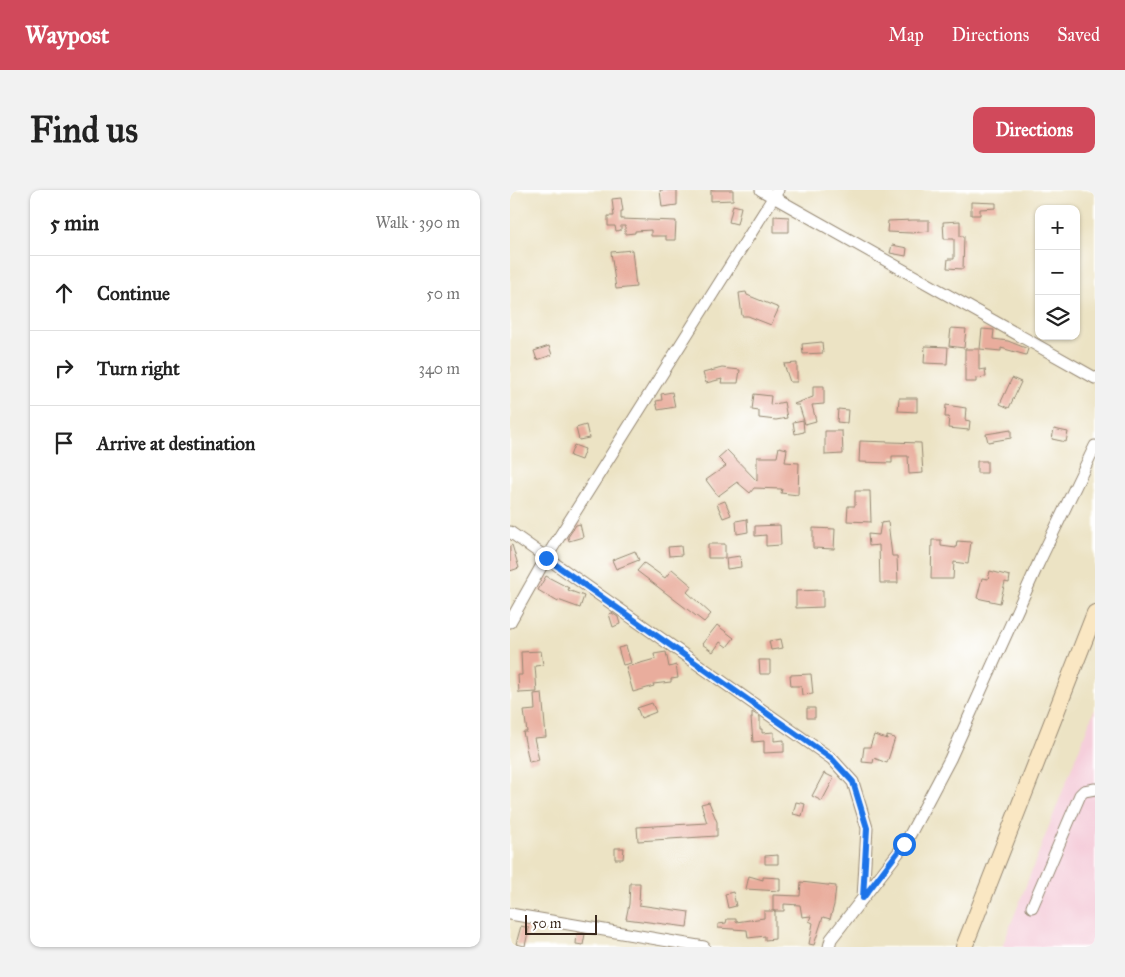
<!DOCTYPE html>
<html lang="en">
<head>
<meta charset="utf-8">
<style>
	body { margin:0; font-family:"IM FELL Great Primer",serif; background:#f2f2f2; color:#222 }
	.controls { position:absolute; right:15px; top:15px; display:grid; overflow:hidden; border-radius:10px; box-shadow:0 1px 4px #0004 }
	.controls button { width:45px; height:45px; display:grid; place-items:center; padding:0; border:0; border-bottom:1px solid #e0e0e0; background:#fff; color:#222; font:25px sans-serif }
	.scale { position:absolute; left:15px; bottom:12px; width:72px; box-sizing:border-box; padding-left:5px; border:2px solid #3b2a1e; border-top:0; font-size:14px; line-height:18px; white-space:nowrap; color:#3b2a1e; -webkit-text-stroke:4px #fff; paint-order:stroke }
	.stop { position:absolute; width:15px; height:15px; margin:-11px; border:4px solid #1a73e8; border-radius:50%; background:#fff }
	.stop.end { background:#1a73e8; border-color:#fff; box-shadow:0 1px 5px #0008 }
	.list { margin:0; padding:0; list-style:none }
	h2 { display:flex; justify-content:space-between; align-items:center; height:65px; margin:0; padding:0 20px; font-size:21px }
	h2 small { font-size:16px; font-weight:400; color:#767676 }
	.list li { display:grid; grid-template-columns:32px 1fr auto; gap:15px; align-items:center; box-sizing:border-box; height:75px; padding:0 20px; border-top:1px solid #e0e0e0 }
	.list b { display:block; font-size:19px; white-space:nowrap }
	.list em { font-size:16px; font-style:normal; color:#767676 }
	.icon { flex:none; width:28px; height:28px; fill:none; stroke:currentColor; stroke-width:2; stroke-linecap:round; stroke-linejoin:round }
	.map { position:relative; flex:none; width:585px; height:757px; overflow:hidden; border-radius:10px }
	header { display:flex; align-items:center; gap:30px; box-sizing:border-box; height:70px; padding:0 25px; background:#d1495b; color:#fff }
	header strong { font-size:24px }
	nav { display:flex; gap:28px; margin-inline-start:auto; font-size:18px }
	.intro { display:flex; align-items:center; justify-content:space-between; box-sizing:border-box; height:120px; padding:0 30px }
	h1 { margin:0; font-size:35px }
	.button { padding:12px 22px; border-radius:10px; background:#d1495b; color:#fff; font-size:18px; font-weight:700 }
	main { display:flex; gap:30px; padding:0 30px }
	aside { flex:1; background:#fff; border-radius:10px; box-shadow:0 1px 4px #0004 }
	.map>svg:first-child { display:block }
	.built { fill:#f5cfdb }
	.building { fill:#e9ad9d }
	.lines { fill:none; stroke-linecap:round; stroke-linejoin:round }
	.street-casing { stroke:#948671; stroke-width:13 }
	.secondary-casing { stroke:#948671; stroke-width:18 }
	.street { stroke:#fff; stroke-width:11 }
	.secondary { stroke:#fae7c3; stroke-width:16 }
	.route { stroke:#1a73e8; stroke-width:6 }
</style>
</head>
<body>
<header>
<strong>Waypost</strong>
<nav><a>Map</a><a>Directions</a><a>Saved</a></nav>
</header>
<div class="intro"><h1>Find us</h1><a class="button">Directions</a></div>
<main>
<aside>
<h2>5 min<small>Walk · 390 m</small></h2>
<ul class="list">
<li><svg class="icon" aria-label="ahead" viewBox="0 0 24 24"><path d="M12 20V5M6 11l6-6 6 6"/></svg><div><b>Continue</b></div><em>50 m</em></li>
<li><svg class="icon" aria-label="right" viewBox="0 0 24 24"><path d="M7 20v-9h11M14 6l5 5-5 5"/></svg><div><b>Turn right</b></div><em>340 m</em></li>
<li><svg class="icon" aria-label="arrive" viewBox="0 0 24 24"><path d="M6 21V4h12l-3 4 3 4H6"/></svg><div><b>Arrive at destination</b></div></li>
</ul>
</aside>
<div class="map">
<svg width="585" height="757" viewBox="0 0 585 757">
	<rect width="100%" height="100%" fill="#fff"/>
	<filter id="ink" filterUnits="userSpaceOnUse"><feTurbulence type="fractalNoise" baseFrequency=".02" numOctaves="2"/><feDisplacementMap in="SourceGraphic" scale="10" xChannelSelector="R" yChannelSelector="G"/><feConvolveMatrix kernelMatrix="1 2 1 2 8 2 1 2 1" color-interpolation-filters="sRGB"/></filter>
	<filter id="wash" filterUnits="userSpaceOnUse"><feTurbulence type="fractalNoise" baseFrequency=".0096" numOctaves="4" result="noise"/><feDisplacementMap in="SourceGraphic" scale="20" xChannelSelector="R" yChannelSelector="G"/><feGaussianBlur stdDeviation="1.12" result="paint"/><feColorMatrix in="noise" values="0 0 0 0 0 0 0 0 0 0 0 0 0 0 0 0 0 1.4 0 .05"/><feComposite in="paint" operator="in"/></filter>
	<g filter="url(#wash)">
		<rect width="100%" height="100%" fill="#ece3c4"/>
		<path class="built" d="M585,518v239h-93z"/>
		<g id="blocks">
			<path class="building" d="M150,0h17v15l-15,2z
				M201,0h22v10l-22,1z
				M111,8l2,13h-2v8l55,2 -1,19h-9v-4h-15v-6l-16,1v2l-10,1v-8h-4v4l-5,1 -1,-5h-7v-10h6l-2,-17z
				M461,12l25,1v5l-16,1v6h-9z
				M223,15l8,2 -4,17 -8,-2z
				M264,26l15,1v15h-15z
				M403,30h16v11l-17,2 -25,-1 1,-11z
				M450,31v15h4l-1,33 -16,-1 1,-9h6v-20h-10l-1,-17z
				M382,55l15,3 -1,8 -16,-3z
				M122,60l4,37 -20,2 -5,-37z
				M236,102l1,3 32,13 -8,17 -23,-9h-6l-3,-23z
				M441,138l15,1 -2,19 -15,-2z
				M472,139l12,1 -1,9 15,2 20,8 -2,6 -25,-7v3l-21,-2z
				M312,152l1,11 -20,1 -1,-10z
				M39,156l3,9 -15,5 -3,-9z
				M415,156l23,1 -1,17 -23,-1z
				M455,159h14v21l6,-1 1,8 -10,1v4h-11z
				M287,173v19h-7l-6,-18z
				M212,178l18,2 -2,13h-17l1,-4 -16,4 -3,-10z
				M502,188l9,4 -12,26 -9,-4z
				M303,196h11v18l-12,1 4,16 -11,3 -6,-19h-4l-1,-1 19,-7z
				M162,202l3,15 -17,3 -2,-9 6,-1 -1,-6z
				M244,204l17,2 -1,9 14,-3 3,16 -11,2 -17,-2v-7l-7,-1z
				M389,208h18v14l-19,-1z
				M436,215l20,3 -1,12 5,1 -1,9 -21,-2 1,-11h-4z
				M328,219l10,1 -1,13 -10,-1z
				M293,230l1,12 -9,2 -2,-12z
				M76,235l3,13 -10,2 -3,-12z
				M544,239l14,3 -2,10 -14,-3z
				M501,240v8l-23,4 -2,-8z
				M315,241h17l1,23 -18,1z
				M350,251l61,2 2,30 -14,1 -1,-18h-16v7l-33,-1z
				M64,255l11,4 -4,11 -11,-4z
				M269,257l8,2 -2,13 14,1 -1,32 -17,-2 1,-4 -28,-1 -4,5 -13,-11 -19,14 -12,-16 20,-14 -8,-8 9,-8 30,31v-24h20z
				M467,271h10v12h-10z
				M345,301h15l1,31 -24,-1 1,-15h7z
				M215,311l6,14 -8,3 -6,-14z
				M237,329l1,13 -11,2 -1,-13z
				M378,332l4,34h5l1,27h-18l-1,-38 -10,1 -1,-12 11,1 2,-12z
				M70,334l3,13 -14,4 -1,-4 8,-12z
				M270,335l1,20 -15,1v-11l-11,1v-10z
				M303,338l22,1 -1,20 -21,-1z
				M422,350h9v6l15,2 1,-7 14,1 -3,22 -14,-2 -1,17h-22z
				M198,354h17v14h-17z
				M2,355l7,23 -9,3v-25z
				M171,356l1,9 -13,1 -1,-9z
				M125,361l4,9 -23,9 -4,-9z
				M230,366l1,11 -14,2 -1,-11z
				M134,373l21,15 7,-9 20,17 -5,6 24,22 -7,8 -67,-51z
				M480,381l20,5 -1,7 -4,-1 -5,21 -23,-5 5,-20 6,1z
				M36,386l23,12 -1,2 16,6 -4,12 -22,-8v2l-20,-12z
				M313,400v17l-27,1v-17z
				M102,423l6,4 2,7 -7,3 -4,-13z
				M207,435l17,13 -7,9 -7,-5 -7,10 -11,-8z
				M271,449l2,9 -12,2 -2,-9z
				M116,456l5,17 -8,2 -5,-17z
				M31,461l2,14 -8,1 2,26 -18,1 -1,-18h4l-1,-23z
				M156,462l3,15 7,-2 2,13 -7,1v3l-18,2 1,2 -21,6 -7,-25 29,-8 -1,-5z
				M249,470h11v14h-10z
				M301,484l2,20 -11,1 -1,-9h-10l-1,-11z
				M32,503l4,44 -12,1 5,22 -10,2 -6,-30h4l-3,-21 11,-1 -1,-16z
				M142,513l4,9 -15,6 -4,-10z
				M297,518h8v10h-8z
				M242,522l8,5v12h2v4l12,-1v9l10,-1v12l-20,1v-12l-11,1 -2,-24h1z
				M364,545l13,4v-3l8,2 -8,25 -13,-5 -1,5 -11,-1 2,-15h6z
				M314,583l10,5 -12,23 -10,-5z
				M199,612l8,20v14l-79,5 -1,-14 70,-4 -6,-19z
				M286,612l9,2 -3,12 -9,-2z
				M105,658h9l-1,11h-8z
				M268,665v9h-13v-8z
				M239,686l14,4v-3l17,1v13l-34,-2z
				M291,692l35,4 -2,19 -4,14 -7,-2 -9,28 -5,-1 4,-21 -4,-2 2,-5 -9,1 -2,-12 -16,-1v7h-11v-16l27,1z
				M120,693h10l-1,22 50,7 -2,15 -61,-8 3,-15z
				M223,702l3,14 -8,2 -3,-14z
				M254,721h11v28l-10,1v-4l-17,2 -1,-8 -29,-2v-4l8,-1 1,-4h9v3l28,-4z
				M11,736l8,2 -4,18 -9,-2z
				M67,743l8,1 -2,11 -7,-1z"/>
		</g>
	</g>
	<g filter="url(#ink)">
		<use href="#blocks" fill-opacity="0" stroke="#948671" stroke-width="1"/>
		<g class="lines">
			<defs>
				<path id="street" d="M251,0l334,188
					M0,342l322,227 21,23 14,46 -4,70
					M0,432l36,-64 232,-368
					M522,717l48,-112 4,-4 11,-2
					M0,724l194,33
					M319,757l2,-8 74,-95 45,-85 89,-197 56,-116"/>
				<path id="secondary" d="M454,757l131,-334"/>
			</defs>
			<use href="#street" class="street-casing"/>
			<use href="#secondary" class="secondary-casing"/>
			<use href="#street" class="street"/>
			<use href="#secondary" class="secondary"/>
		</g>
	</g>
	<g class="lines" filter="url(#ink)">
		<path class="route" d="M36,368l286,201 21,23 14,46 -4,70 41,-54"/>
	</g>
</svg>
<div class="controls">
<button>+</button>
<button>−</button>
<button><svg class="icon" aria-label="layers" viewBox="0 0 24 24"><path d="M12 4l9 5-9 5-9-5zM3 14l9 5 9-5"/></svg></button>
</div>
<div class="scale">50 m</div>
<div class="stop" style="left:394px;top:654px"></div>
<div class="stop end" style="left:36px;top:368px"></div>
</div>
</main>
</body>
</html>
